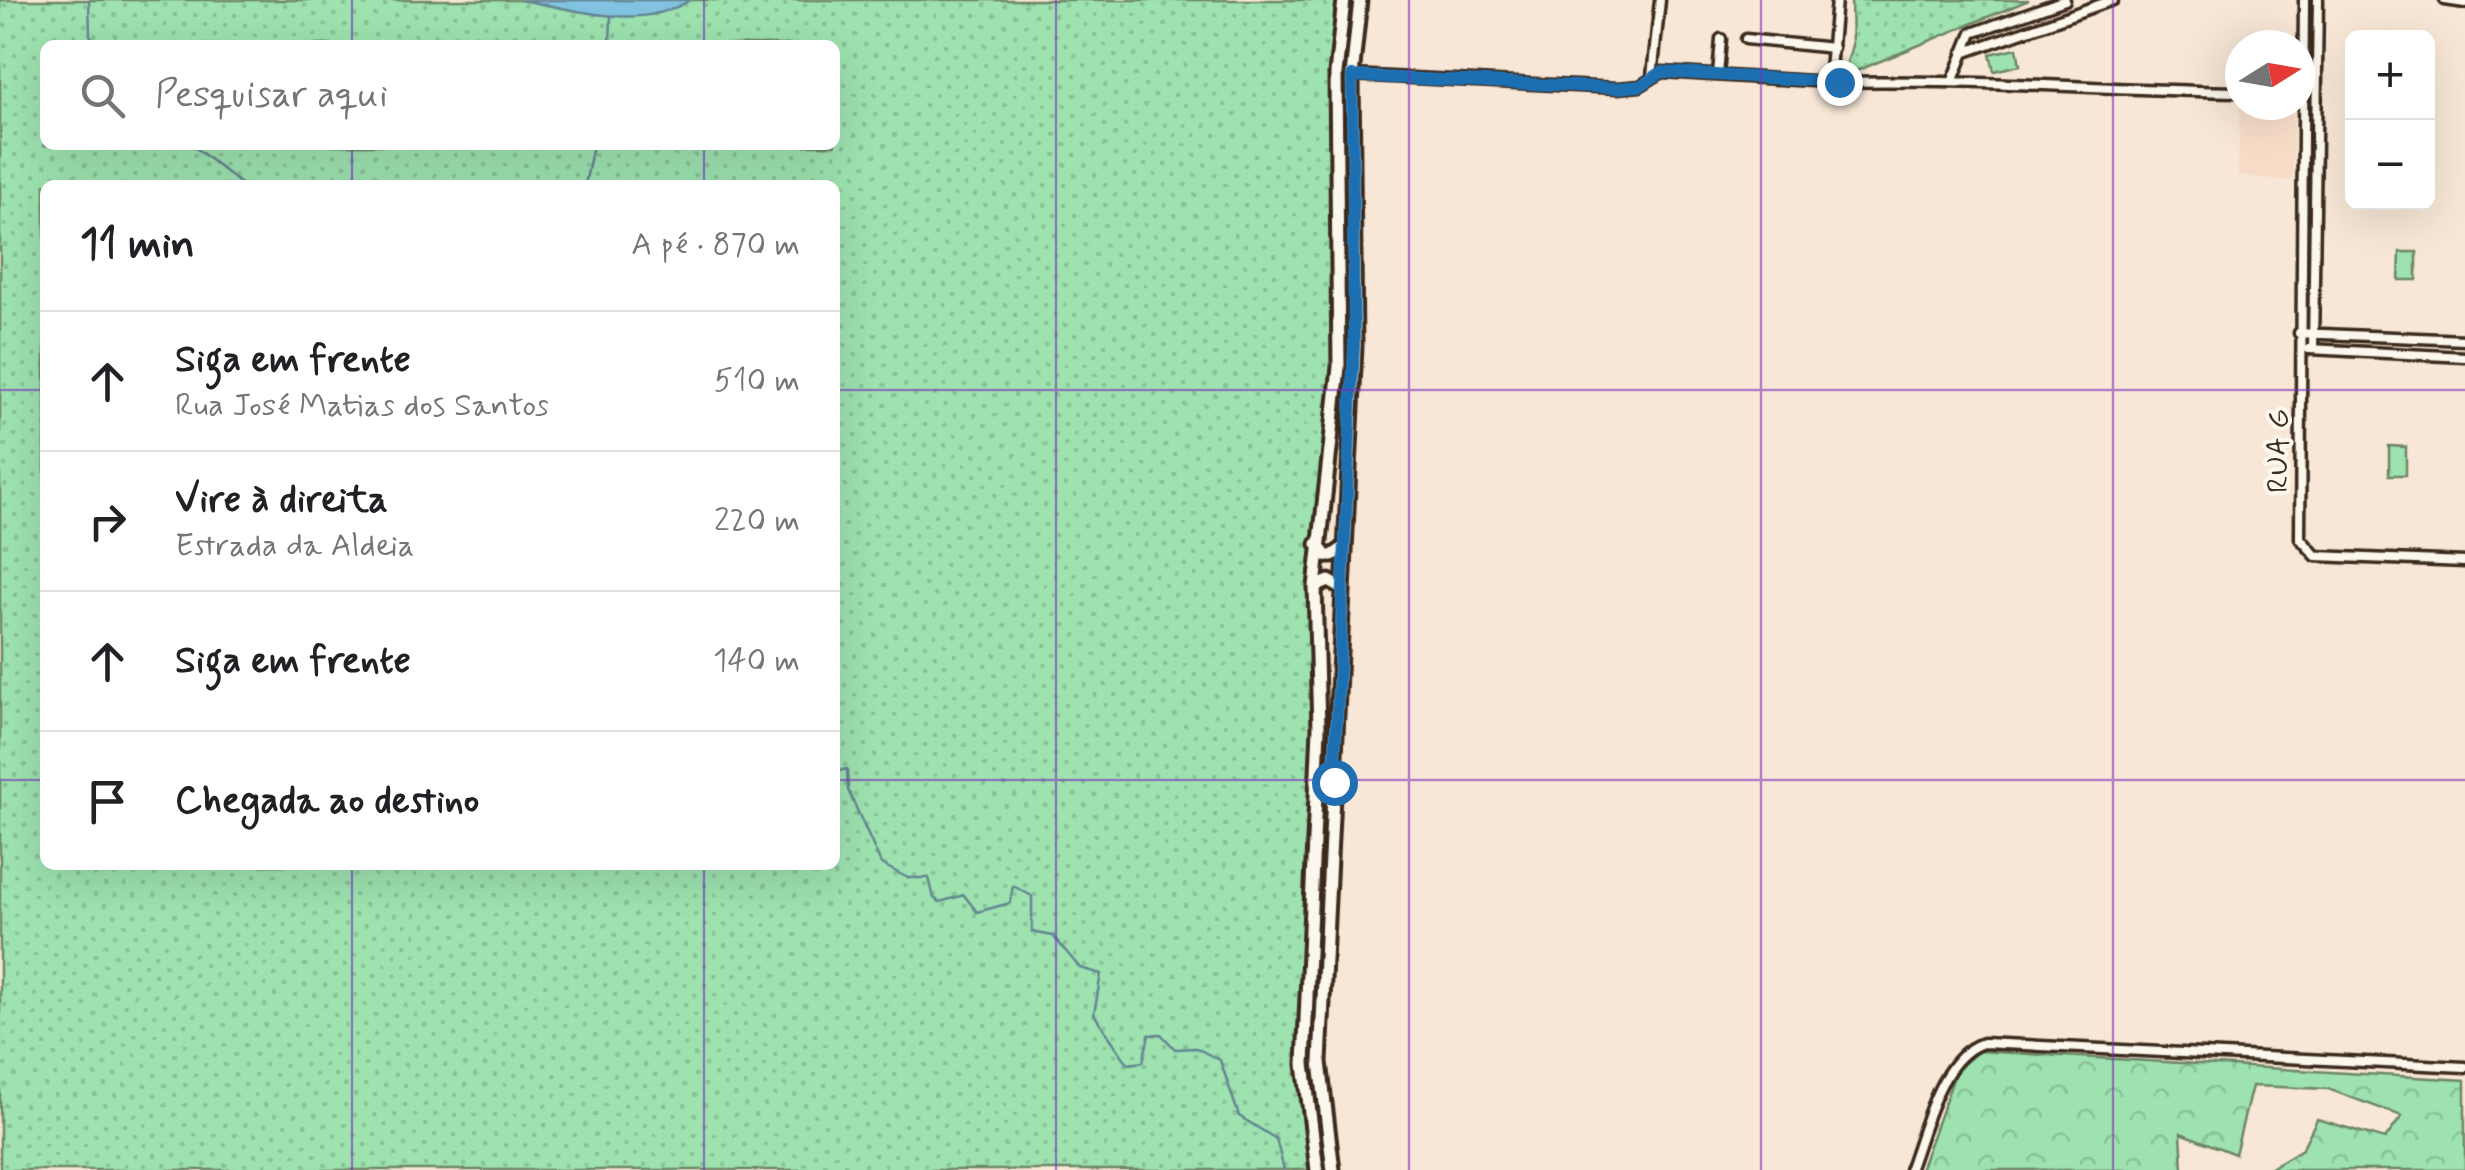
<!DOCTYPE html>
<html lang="pt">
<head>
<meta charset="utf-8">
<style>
	body { margin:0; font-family:Mynerve,sans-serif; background:#f2f2f2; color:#202124 }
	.controls { position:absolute; right:30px; top:30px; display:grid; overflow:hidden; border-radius:15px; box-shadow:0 10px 40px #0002 }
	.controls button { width:90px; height:90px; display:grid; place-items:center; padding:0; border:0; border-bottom:2px solid #e0e0e0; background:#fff; color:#202124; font:50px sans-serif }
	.compass { position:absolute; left:2225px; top:30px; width:90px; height:90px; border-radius:50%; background:#fff; box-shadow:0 10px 40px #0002; rotate:79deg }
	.stop { position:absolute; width:30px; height:30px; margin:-22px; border:8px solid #1f6fb2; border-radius:50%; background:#fff }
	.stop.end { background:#1f6fb2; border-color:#fff; box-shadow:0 2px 10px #0008 }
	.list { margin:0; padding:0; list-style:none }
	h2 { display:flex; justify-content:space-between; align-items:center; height:130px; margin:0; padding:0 40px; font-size:42px }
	h2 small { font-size:32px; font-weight:400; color:#757577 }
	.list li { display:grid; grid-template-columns:65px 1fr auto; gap:30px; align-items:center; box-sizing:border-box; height:140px; padding:0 40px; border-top:2px solid #e0e0e0 }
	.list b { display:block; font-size:38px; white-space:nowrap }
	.list p { margin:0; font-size:32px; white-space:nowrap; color:#757577 }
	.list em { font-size:32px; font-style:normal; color:#757577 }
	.icon { flex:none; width:55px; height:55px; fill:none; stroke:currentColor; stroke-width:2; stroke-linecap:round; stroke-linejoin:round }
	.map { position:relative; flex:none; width:2465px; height:1170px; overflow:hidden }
	.search { position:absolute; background:#fff; box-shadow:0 10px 40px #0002; left:40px; top:40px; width:800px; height:110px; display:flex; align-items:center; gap:25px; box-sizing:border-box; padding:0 35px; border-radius:15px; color:#757577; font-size:38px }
	.panel { position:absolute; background:#fff; box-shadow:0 10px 40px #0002; left:40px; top:180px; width:800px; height:690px; border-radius:15px }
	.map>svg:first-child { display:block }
	.built { fill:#f6dcc7 }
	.grass { fill:url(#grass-dots); stroke:#6c8666; stroke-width:2.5; fill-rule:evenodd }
	.forest { fill:url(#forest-crowns); stroke:#6c8666; stroke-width:2.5 }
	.garden { fill:#9de2af; stroke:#6c8666; stroke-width:2.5 }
	.water { fill:#80c2e0; stroke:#648592; stroke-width:2.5 }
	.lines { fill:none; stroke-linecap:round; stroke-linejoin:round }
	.stream { stroke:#648592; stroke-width:2.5 }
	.street-casing { stroke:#3b2a1e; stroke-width:15 }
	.secondary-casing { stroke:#3b2a1e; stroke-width:19 }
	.street { stroke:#fbf7ec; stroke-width:8 }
	.secondary { stroke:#fbf7ec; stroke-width:11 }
	.route { stroke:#1f6fb2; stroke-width:12 }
	.grid { fill:none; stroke:#7b2cbf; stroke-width:2.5; stroke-opacity:0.55 }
	.labels { text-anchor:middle; stroke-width:8; stroke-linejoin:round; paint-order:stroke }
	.street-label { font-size:30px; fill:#3b2a1e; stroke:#fbf7ec }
</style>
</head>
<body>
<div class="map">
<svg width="2465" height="1170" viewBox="0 0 2465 1170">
	<defs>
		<pattern id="grass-dots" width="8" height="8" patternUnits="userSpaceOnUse" patternTransform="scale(2.5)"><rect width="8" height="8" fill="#9de2af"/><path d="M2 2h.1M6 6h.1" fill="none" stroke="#88c296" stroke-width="1.8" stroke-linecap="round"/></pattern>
		<pattern id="forest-crowns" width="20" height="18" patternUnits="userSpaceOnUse" patternTransform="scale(2.5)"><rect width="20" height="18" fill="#9de2af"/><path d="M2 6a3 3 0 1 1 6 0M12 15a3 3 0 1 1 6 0" fill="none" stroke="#88c296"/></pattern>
	</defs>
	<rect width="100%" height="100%" fill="#f8e7d6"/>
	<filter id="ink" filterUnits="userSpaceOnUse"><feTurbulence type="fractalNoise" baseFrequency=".01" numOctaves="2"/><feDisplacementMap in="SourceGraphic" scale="20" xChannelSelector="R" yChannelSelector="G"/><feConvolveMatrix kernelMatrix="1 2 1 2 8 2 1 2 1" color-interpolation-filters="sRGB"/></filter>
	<g filter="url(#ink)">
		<path class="built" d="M2240,100v5h53v76l-55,-5z"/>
		<path class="grass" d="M0,0h1344l-8,74 3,239 -22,231 1,139 -14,381 13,106h-1317zM45,45h790v100h-790zM45,185h790v680h-790z
			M1851,0h178l-180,74 -4,-4 7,-25z"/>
		<path class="forest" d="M1978,1051l487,29v90h-198l35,-21 15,-30 68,20 17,-23 -74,-27 -76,-3 -17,68 -54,-21 2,37h-263l36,-99z"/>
		<path class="garden" d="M2017,48l3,17 -26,6 -4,-17z
			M2400,252h17v28h-18z
			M2389,446l17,1v28h-17z"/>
		<path class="water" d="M519,0h171c-52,33 -116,8 -171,0z"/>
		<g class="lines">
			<path class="stream" d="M89,0l1,35 8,10
				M610,45l1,-29
				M192,145l50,40
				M585,185l8,-40
				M835,772l12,-3 1,21 33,74 27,14h21l5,20 6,4 24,-7 13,17 33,-9 3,-17 19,10v36l21,4 27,32 21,6 -7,40 34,50 15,-2 6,-27 12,-1 14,15 21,-1 24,12 19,56 37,23 8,31"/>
			<defs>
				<path id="street" d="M2304,0l-4,538 16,18 149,6
					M2445,0l20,3
					M1746,39l87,9
					M1963,53l150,-53
					M1351,75l267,13 22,-2 22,-14 167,10 7,-82
					M1718,75l3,-36
					M1652,77l8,-77
					M1953,80l19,-47 93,-33
					M1829,82c137,-3 274,7 411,10
					M2299,333l166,7
					M2309,349l156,8
					M2313,349l5,-349
					M1909,1170c15,-38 30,-113 74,-127l482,24"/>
				<path id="secondary" d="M1317,544l9,12h6l13,-9
					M1315,587l14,-6 14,8
					M1317,1170l-13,-106 15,-336 -4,-141 24,-220 -3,-293 8,-74
					M1333,1170l-13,-108 35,-716 -3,-270 8,-76"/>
			</defs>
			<use href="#street" class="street-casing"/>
			<use href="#secondary" class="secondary-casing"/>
			<use href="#street" class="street"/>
			<use href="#secondary" class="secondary"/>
		</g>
	</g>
	<g class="lines" filter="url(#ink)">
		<path class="route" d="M1334,782l20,-436 -2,-270 266,12 22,-2 22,-14 177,10"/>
	</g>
	<path class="grid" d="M352,0v45M704,0v45M1056,0v1170M1409,0v1170M1761,0v1170M2113,0v1170M352,145v40M704,145v40M0,390h45M835,390h1630M0,780h45M835,780h1630M352,865v305M704,865v305"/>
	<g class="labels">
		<g class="street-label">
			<text transform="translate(2277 451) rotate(-90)" y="10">RUA G</text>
		</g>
	</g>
</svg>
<div class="controls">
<button>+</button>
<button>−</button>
</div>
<svg class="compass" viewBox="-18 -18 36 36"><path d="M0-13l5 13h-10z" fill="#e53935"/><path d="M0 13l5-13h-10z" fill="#757577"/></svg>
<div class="stop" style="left:1334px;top:782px"></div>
<div class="stop end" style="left:1839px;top:82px"></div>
<div class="search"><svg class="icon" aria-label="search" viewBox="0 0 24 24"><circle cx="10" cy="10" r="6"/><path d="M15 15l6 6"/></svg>Pesquisar aqui</div>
<section class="panel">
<h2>11 min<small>A pé · 870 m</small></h2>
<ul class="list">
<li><svg class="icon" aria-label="ahead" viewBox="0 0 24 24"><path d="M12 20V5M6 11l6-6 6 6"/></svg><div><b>Siga em frente</b><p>Rua José Matias dos Santos</p></div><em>510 m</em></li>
<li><svg class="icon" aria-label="right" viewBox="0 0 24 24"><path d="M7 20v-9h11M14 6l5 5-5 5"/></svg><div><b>Vire à direita</b><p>Estrada da Aldeia</p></div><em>220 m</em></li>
<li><svg class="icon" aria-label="ahead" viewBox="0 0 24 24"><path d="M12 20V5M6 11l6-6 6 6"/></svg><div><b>Siga em frente</b></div><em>140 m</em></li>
<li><svg class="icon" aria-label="arrive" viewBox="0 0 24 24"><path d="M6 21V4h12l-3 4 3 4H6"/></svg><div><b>Chegada ao destino</b></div></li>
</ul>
</section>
</div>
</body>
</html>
